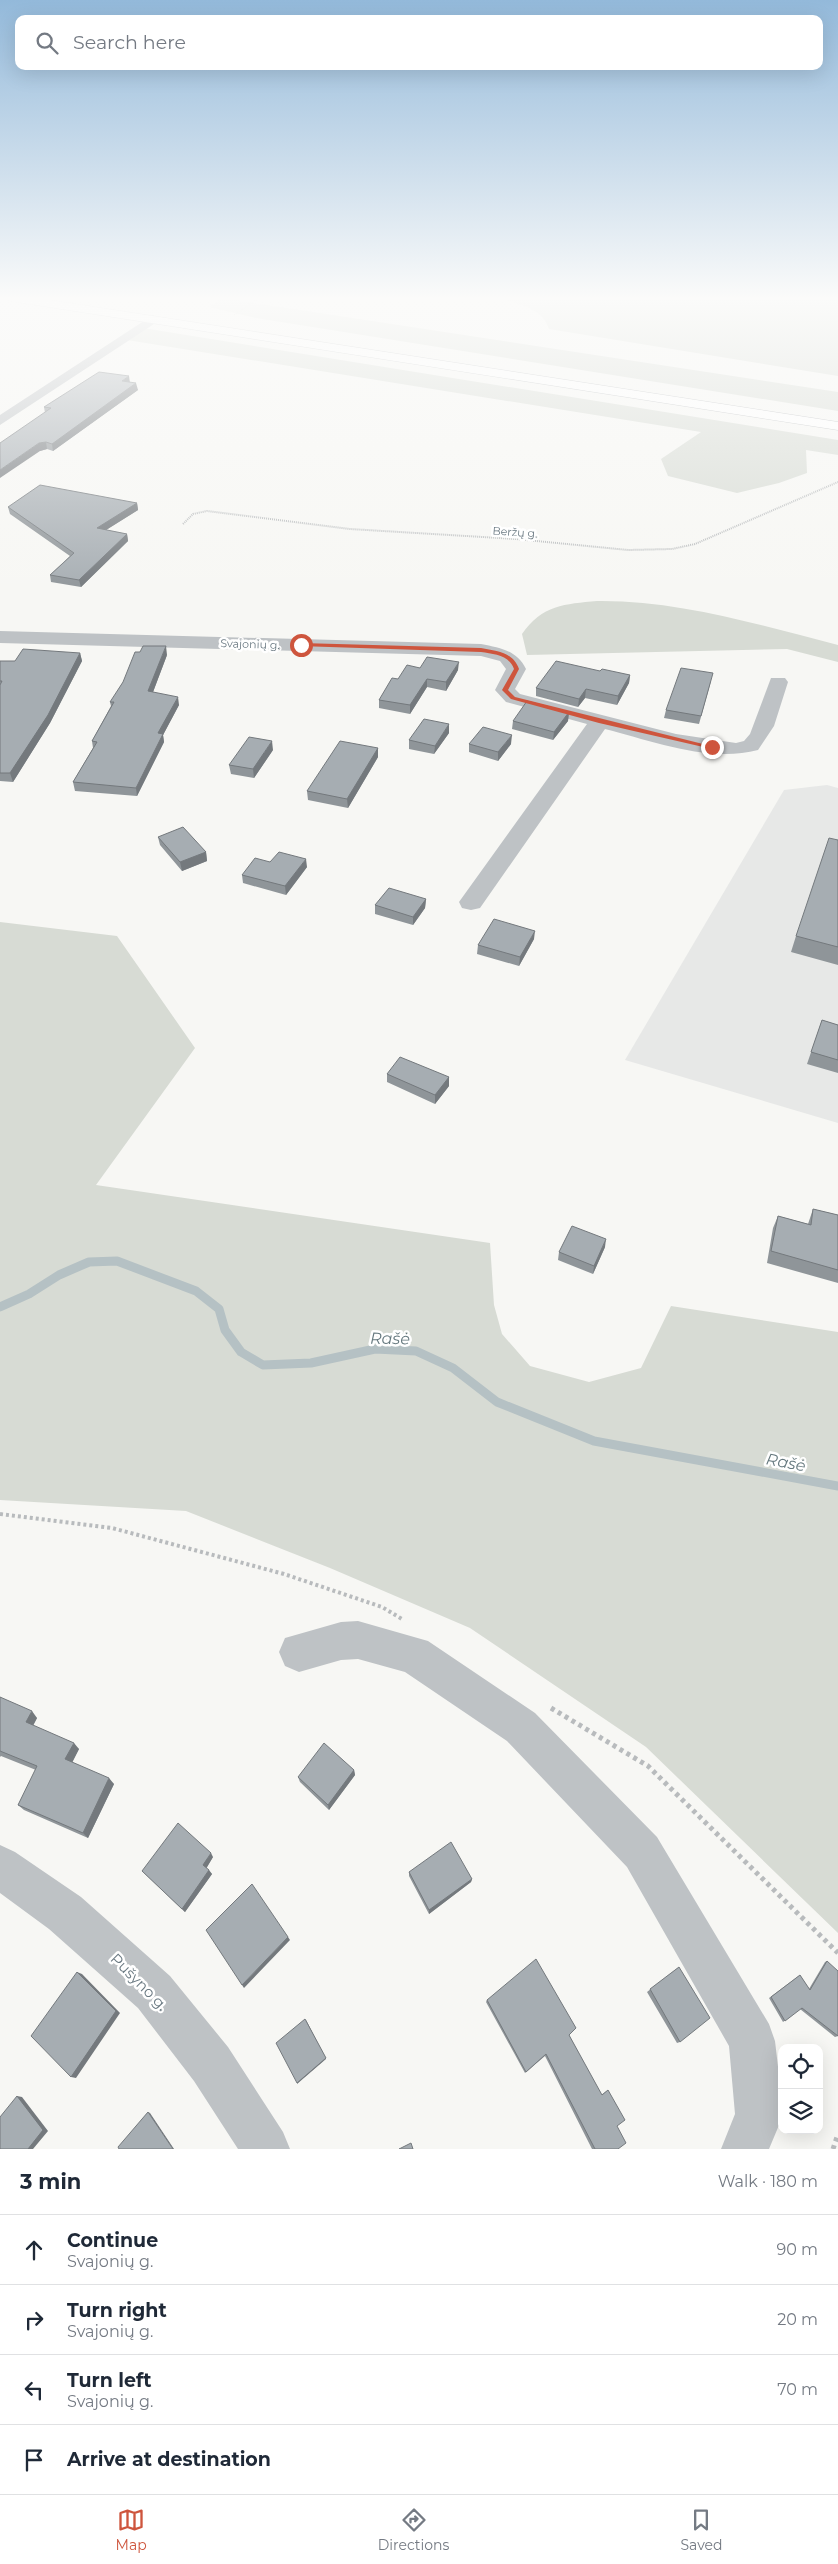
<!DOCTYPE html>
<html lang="en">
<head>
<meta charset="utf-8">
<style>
	body { margin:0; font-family:Montserrat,sans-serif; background:#f2f2f3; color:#1f2937 }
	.controls { position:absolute; right:15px; bottom:15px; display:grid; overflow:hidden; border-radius:10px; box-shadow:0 5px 20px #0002 }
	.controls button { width:45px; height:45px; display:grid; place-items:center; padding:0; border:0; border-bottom:1px solid #e0e1e3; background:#fff; color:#1f2937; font:25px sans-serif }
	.stop { position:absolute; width:15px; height:15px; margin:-11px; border:4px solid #ce553d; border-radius:50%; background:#fff }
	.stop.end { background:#ce553d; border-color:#fff; box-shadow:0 1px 5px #0008 }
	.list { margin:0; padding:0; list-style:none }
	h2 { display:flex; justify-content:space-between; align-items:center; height:65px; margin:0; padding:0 20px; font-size:21px }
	h2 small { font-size:16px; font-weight:400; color:#747a83 }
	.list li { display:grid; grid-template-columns:32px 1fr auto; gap:15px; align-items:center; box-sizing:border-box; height:70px; padding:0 20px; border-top:1px solid #e0e1e3 }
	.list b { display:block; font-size:19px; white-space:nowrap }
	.list p { margin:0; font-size:16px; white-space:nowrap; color:#747a83 }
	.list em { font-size:16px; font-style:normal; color:#747a83 }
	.icon { flex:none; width:28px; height:28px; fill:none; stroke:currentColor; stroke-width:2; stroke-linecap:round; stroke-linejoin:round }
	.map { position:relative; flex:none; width:838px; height:2149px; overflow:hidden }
	.search { position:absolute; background:#fff; box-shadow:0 5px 20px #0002; left:15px; right:15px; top:15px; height:55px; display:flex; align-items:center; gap:12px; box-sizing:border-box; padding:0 18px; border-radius:10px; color:#747a83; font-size:19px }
	.sheet { height:345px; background:#fff }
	nav { display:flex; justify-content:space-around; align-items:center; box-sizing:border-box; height:70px; border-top:1px solid #e0e1e3; background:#fff; font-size:14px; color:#747a83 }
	nav a { display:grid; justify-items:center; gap:2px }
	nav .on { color:#ce553d }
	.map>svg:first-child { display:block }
	.built { fill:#e7e8e7 }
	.green { fill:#d7dbd4 }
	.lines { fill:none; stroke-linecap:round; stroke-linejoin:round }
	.stream { stroke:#b5c1c4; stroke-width:9 }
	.highway-casing { stroke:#b2b5b8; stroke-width:1 }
	.path-far3 { stroke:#b8bbbd; stroke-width:1; stroke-dasharray:1 1; stroke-linecap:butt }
	.path-far2 { stroke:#b8bbbd; stroke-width:2; stroke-dasharray:1 1; stroke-linecap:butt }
	.path-far1 { stroke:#b8bbbd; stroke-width:4; stroke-dasharray:3 3; stroke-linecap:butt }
	.path { stroke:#b8bbbd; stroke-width:5; stroke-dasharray:4 4; stroke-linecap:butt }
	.street { fill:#bec2c5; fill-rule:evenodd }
	.highway { fill:#fff; fill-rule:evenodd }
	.wall { fill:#8f9599 }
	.shaded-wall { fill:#74797d }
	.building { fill:#a6adb2; stroke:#74797d }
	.route { fill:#ce553d }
	.labels { text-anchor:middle; stroke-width:5; stroke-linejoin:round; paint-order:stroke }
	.far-street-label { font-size:11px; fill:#697881; stroke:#fff }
	.near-street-label { font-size:15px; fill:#697881; stroke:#fff }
	.near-water-label { font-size:16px; font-style:italic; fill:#65787e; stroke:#fff }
</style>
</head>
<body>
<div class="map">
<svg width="838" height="2149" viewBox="0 0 838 2149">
	<rect width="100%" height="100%" fill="#f7f7f4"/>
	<path class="built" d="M827,785l11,3v335l-213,-63 159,-270z"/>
	<path class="green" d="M493,297h345v79l-289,-47c-7,-23 -37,-27 -56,-32z
		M222,298l616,94v19l-582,-93 -47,-11z
		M143,328l695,112v15l-32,-5 1,23 -28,10 -42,10 -69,-17 -7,-17 40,-27 -574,-92z
		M597,601c82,-1 162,24 241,44v17l-51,-13 -260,6 -5,-21c20,-29 43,-30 75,-33z
		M0,922l117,14 78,112 -99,137 394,58 4,62 8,29 28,32 59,16 52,-14 30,-62 167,26v601l-192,-186 -176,-119 -140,-60 -144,-57 -186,-11z"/>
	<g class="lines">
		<path class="stream" d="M0,1307l29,-13 30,-19 30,-13 28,-1 79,30 23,18 6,21 16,22 22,13 48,-2 64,-14 41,2 37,17 44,34 97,39 244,45"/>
		<defs>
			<path id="highway" d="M4,297h26l808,125v8l-828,-129z"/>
		</defs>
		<use href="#highway" class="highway-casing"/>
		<path class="path-far3" d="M234,315l27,-18"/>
		<path class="path-far2" d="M183,524l10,-10 14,-3 143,18 166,10 112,11 44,-1 23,-5 143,-62"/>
		<path class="path-far1" d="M0,1514l112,14 172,46 98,33 20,12"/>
		<path class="path" d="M551,1708l97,58 190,187
			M833,2149l5,-15"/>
		<path class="street" d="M153,315l6,4 -2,3 -157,103v-10z
			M0,631l481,13c19,4 36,6 45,25l-11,20 5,5 156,40 60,9 8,-2 6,-7 21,-56h14l3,4 -14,44 -16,24c-49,13 -106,-9 -153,-21l-125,179 -9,2 -9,-2 -3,-6 128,-178 -81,-22 -11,-12 11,-21 -6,-8 -19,-5 -481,-13z
			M358,1621l70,20 107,72 122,124 112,187 6,17 7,60v17l-13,31h-48l14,-35 -6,-68 -102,-179 -120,-126 -102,-69 -47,-13 -17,1 -42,12 -14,-6 -6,-14 6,-14 56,-16z
			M0,1845l15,7 66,45 89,79 58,71 55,85 7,17h-52l-44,-68 -56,-73 -89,-79 -49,-36z"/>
		<use href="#highway" class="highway"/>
	</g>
	<path class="wall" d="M130,382l8,8 -85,61 -6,-2 -7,2 5,-38 -1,-6z
		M137,503l1,7 -32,20 21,4 1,7 -47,46 -30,-5 -1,-7 20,-19 -60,-42 -2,-7z
		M80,653l2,8 -32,62 -37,59 -13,-1v-120h15z
		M167,655l-14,37 26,13 -16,30 1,7 -27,54 -62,-5 -2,-9 20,-34 -1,-7 19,-35 -1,-4z
		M420,668l38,2 -12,21 -19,-4 -17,27 -31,-6v-8l19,-21z
		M600,671l30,4 -1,8 -12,22 -32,-7 -7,9 -42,-11v-8z
		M711,681l-12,43 -35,-6 2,-8z
		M569,712l-1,9 -15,19 -41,-11 1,-8z
		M449,733l-15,21 -25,-5v-9z
		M469,744h42l-13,17 -29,-9z
		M378,748v9l-30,51 -40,-8 -1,-9z
		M273,750l-19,28 -23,-4 -2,-9z
		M158,837l48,15 1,9 -25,10 -22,-26z
		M838,840v125l-47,-13 5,-16z
		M270,862l37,5 -21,28 -43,-12 -1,-8z
		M426,899l-1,9 -12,17 -38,-11v-9z
		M534,939l-15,27 -42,-12 1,-9z
		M822,1020l16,5v48l-31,-9z
		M387,1074l62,3v9l-14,18 -48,-22z
		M813,1209l25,6v68l-71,-20 6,-35 5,-12 30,8z
		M605,1247l-12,27 -35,-14 1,-8z
		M0,1697l37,21 -4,8 46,23 -7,13 42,22 -26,54 -64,-28 -6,-5 18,-35 -35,-14 -1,1z
		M354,1770l1,5 -26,35 -29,-28 -2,-5z
		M213,1857l-7,11 6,6 -27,38 -43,-41z
		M409,1872l63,7 -1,3 -42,32 -20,-38z
		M827,1961l11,75 -3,1 -35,-28 -17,13 -14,-24 31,-23 9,14 16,-27z
		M679,1967l1,75 -3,1 -30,-51z
		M487,2000l82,35 32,60 7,-5 9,36 1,23h-26l-47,-93 -20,17 -39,-71z"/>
	<path class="shaded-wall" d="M129,376l1,7 -8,-2z
		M136,383l2,7 -85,61 -1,-7z
		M46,442l1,7 -7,2 -40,27v-8l39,-27z
		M137,503l1,7 -40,25 -1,-7z
		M127,534l1,7 -47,46 -2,-7z
		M166,646l1,9 -17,45 -2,-9z
		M80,653l2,8 -32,62 -37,59 -3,-9z
		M459,662l-1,8 -12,21v-9z
		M630,675l-1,8 -12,22 1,-9z
		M427,679v8l-17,27v-9z
		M586,689l-1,9 -7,9 1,-8z
		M178,697l1,8 -16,30 1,7 -27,54 -1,-8 22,-55z
		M569,712l-1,9 -15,19 1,-8z
		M449,724v9l-15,21 1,-8z
		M512,735l-1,9 -13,17v-9z
		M272,741l1,9 -19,28 -1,-9z
		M378,748v9l-30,51 -1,-9z
		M206,852l1,9 -25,10 -2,-9z
		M306,859l1,8 -21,28 -1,-9z
		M426,899l-1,9 -12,17v-8z
		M535,931l-1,8 -15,27 1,-9z
		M449,1077v9l-14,18v-9z
		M606,1239l-1,8 -12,27 1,-8z
		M32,1711l5,7 -6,11 -5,-7z
		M74,1743l5,6 -8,16 -6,-6z
		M354,1770l1,5 -26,35 -1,-5z
		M109,1778l5,6 -26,54 -5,-5z
		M211,1853l2,4 -7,12 -3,-4z
		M209,1870l3,4 -27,38 -3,-3z
		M472,1879l-1,3 -42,32v-4z
		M288,1937l2,3 -46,48 -2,-3z
		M77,1972l5,2 38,39 -44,65 -5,-1z
		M306,2020l20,39 -29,25v-1z
		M17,2096l5,1 26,34 -15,18h-5z
		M148,2112l2,1 24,36h-1z"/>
	<path class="building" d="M99,372l30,4 -7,5 14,2 -84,61 -6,-2 -7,1 -39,27v-27l51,-35 -7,-1z
		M40,485l97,18 -40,25 30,6 -48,46 -29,-5 24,-22 -66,-46z
		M143,646h23l-18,45 30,6 -20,36 5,1 -27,54 -63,-6 24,-40 -5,-1 22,-39h-4l13,-20 12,-30h5z
		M23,649l57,4 -32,62 -38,58h-10v-88l2,-4h-2v-20h15z
		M427,657l32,5 -13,20 -19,-3 -17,26 -31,-5 13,-22 6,1 9,-14 13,3z
		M556,661l44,10 2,-2 28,6 -12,21 -32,-7 -7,10 -43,-11z
		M681,668l32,5 -12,43 -35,-6z
		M527,701l42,11 -15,20 -41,-11z
		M424,719l25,5 -14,22 -26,-6z
		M483,727l29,8 -14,17 -29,-8z
		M249,737l23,4 -19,28 -24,-4z
		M340,741l38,7 -31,51 -40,-8z
		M183,827l23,25 -26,10 -22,-25z
		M829,838l9,2v107l-42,-11z
		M279,852l27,7 -21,27 -43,-11 13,-17 15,4z
		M389,888l37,11 -13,18 -38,-12z
		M494,919l41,12 -15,26 -42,-12z
		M822,1020l16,5v35l-27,-8z
		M400,1057l49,20 -14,18 -48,-21z
		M813,1209l25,6v55l-67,-19 7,-35 33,9z
		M572,1226l34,13 -12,27 -35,-14z
		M0,1697l32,14 -6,11 48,21 -9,16 44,19 -26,55 -65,-28 19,-39 -37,-15z
		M324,1743l30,27 -26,35 -30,-28z
		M178,1823l33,30 -8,12 6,5 -27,39 -40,-38z
		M451,1842l21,37 -43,31 -20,-38z
		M252,1884l36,53 -46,48 -36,-55z
		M536,1959l40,69 -7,7 33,60 6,-5 17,30 -8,6 9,17 -8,6h-23l-49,-95 -20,18 -39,-72z
		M827,1961l11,10v65l-36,-28 -17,13 -14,-24 29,-22 10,15z
		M679,1967l31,51 -30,24 -30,-53z
		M77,1972l39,39 -45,66 -40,-41z
		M305,2019l21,39 -29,25 -21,-40z
		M17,2096l26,34 -15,19h-28v-32z
		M148,2112l25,37h-54l-1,-2z
		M411,2143l2,6h-14z"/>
	<linearGradient id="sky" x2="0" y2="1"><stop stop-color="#93b9da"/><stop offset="0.5" stop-color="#fbfbfa"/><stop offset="1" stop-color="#fbfbfa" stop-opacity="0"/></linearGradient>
	<rect width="838" height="597" fill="url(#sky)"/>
	<path class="route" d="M301,643l180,5c16,3 32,4 38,21l-11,21 7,7 200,50 -3,2 -113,-26 -88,-24 -9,-9 12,-21c-5,-14 -20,-15 -33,-17l-182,-6z"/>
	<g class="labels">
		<g class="far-street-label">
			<text transform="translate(515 532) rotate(4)" y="4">Beržų g.</text>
			<text transform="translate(250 644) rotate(2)" y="4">Svajonių g.</text>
		</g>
		<g class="near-street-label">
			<text transform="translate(139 1982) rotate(45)" y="5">Pušyno g.</text>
		</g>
		<g class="near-water-label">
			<text transform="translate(390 1338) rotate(1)" y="6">Rašė</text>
			<text transform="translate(786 1462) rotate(11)" y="6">Rašė</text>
		</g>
	</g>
</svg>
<div class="controls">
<button><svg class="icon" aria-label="locate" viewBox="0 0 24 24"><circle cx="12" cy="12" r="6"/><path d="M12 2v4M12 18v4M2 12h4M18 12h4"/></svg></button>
<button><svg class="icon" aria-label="layers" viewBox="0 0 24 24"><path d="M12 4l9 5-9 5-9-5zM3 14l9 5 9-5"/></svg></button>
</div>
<div class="stop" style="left:301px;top:645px"></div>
<div class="stop end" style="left:712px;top:747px"></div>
<div class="search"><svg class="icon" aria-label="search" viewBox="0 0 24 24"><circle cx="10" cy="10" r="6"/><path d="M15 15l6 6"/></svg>Search here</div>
</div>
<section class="sheet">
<h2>3 min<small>Walk · 180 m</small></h2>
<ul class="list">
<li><svg class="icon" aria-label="ahead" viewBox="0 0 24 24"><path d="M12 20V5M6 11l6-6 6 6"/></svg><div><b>Continue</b><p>Svajonių g.</p></div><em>90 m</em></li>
<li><svg class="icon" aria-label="right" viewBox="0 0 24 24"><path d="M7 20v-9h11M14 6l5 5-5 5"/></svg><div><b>Turn right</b><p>Svajonių g.</p></div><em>20 m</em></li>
<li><svg class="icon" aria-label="left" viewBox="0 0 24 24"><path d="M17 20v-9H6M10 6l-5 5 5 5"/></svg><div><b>Turn left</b><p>Svajonių g.</p></div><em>70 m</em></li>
<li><svg class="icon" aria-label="arrive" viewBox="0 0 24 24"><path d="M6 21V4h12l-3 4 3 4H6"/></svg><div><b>Arrive at destination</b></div></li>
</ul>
</section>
<nav>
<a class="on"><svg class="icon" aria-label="map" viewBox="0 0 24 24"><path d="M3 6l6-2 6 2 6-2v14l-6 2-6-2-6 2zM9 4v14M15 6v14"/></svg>Map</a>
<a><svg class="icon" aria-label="directions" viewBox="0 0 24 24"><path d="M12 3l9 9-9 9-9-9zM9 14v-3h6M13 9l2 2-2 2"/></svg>Directions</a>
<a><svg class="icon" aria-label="saved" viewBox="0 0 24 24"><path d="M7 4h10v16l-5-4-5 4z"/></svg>Saved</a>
</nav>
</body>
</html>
